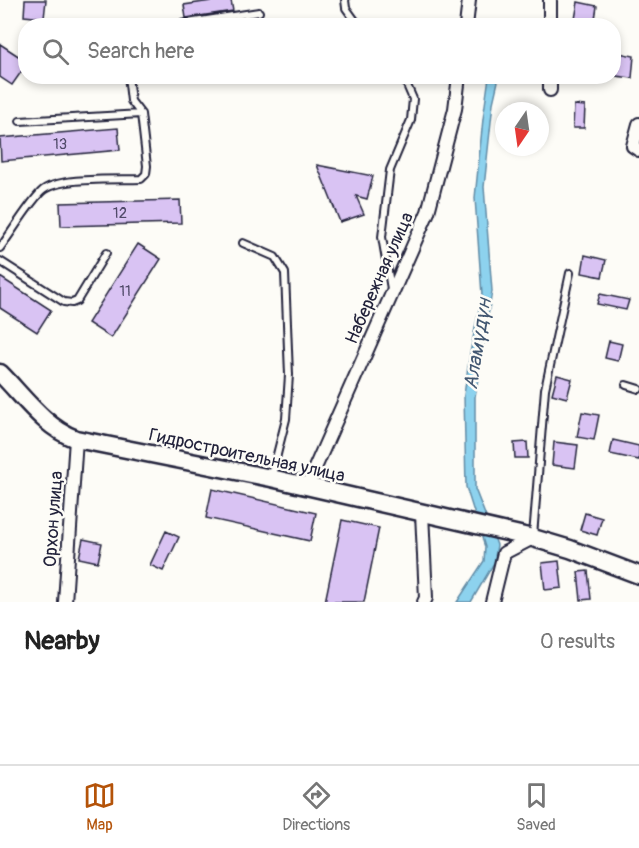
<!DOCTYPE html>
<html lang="en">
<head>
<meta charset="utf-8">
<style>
	body { margin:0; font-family:Pangolin,sans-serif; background:#f2f2f2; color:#222 }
	.compass { position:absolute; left:495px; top:102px; width:54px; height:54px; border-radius:50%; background:#fff; box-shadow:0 3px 9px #0003; rotate:193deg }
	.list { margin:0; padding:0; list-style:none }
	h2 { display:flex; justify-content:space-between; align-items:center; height:78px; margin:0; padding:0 24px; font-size:26px }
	h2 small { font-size:20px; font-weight:400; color:#767676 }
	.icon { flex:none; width:33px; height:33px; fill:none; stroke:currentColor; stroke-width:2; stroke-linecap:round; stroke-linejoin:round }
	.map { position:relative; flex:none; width:639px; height:602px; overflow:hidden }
	.search { position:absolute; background:#fff; box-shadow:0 3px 9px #0003; left:18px; right:18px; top:18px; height:66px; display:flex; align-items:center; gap:15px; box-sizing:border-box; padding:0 21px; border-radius:24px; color:#767676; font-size:22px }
	.sheet { height:162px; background:#fff }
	nav { display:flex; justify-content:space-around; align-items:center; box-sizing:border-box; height:84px; border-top:2px solid #e0e0e0; background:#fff; font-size:16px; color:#767676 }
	nav a { display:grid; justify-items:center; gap:3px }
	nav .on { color:#b45309 }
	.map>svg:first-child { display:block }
	.water { fill:#8dd2ee; stroke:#628ca6; stroke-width:1.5 }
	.building { fill:#d9c3f3; stroke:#22223b; stroke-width:1.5 }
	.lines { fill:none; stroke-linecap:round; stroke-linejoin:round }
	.lane-casing { stroke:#22223b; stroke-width:10 }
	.street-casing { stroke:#22223b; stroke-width:16 }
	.secondary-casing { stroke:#22223b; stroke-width:21 }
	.lane { stroke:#fdfcf7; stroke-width:6 }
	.street { stroke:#fdfcf7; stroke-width:12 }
	.secondary { stroke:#fdfcf7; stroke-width:16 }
	.labels { text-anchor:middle; stroke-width:5; stroke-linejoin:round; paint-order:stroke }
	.number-label { font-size:15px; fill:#504a69 }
	.street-label { font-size:18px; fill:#22223b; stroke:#fdfcf7 }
	.water-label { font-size:20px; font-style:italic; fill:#425771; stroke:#fdfcf7 }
</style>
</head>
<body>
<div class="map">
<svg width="639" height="602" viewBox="0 0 639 602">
	<rect width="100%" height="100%" fill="#fdfcf7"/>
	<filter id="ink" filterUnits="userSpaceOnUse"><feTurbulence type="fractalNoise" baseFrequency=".0167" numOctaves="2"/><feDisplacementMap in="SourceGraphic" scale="12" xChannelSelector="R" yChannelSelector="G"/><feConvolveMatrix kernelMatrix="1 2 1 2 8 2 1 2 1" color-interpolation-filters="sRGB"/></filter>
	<g filter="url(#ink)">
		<path class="water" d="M489,77h10l-6,26 -9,84 8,104 -17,106v92l22,56 -3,18 -23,39h-14l27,-41 1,-14 -19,-60 -2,-92 6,-42 12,-58 -7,-97 8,-79z"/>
		<path class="building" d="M25,0h21l-2,18 -20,-2z
			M218,0h13l2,11 -47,7 -2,-13z
			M578,2l19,4 -3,20 -20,-1z
			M0,44l26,17v4l-14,20 -12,-8z
			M619,53l15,3 -2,22 -16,-2z
			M574,105l11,1 -1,22h-11z
			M118,128l2,22 -119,11 -1,-23z
			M317,165l56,11 -6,23 -11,-3 8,18 -24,8z
			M180,200l1,23 -120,3 -1,-23z
			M138,244l23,15 -50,79 -23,-15z
			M585,255l21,5 -4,17 -20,-4z
			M0,277l51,33 -14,22 -37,-24z
			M600,294l29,6 -3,10 -29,-6z
			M609,341l13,3 -4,17 -13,-3z
			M557,375l15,4 -5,19 -15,-4z
			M582,412l17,3 -5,25 -17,-3z
			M613,440l26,6v14l-29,-6z
			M527,442l1,16h-13l-1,-15z
			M554,442l24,3 -3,23 -23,-3z
			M212,489l104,24 -6,28 -104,-23z
			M585,513l17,5 -5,17 -17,-5z
			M342,520l37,8 -15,74h-39z
			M166,531l13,6 -16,34 -13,-6z
			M83,539l19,4 -4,19 -19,-4z
			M559,561l3,27 -17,2 -3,-27z
			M588,571l3,28 -10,1 -3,-28z"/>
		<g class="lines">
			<defs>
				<path id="lane" d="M345,0l1,8 13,18
					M168,26l91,-14
					M20,121l121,-7
					M243,243l32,14 10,16 4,102 -3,44 -15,59
					M0,248c12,-16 28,-43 41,-56 16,-16 76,-12 100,-13l5,-5 1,-8 -6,-52 -10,-13 -3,-25
					M0,261l64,41 8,1 5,-2 29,-48
					M391,289l-9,-52 8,-67 21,-50 2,-21 -10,-23
					M626,385l13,4
					M533,536l12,-147 25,-116"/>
				<path id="street" d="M466,26l3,-26
					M550,26v-26
					M550,90v-14
					M639,124l-6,22 6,4
					M307,486l121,-274 27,-103 4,-33
					M422,513l4,85 -2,4
					M65,602l11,-163
					M492,602l12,-49 29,-15"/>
				<path id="secondary" d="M0,373c23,23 45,55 76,66l195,39 262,60 37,11 69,26"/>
			</defs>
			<use href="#lane" class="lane-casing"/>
			<use href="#street" class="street-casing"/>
			<use href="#secondary" class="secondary-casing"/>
			<use href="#lane" class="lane"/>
			<use href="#street" class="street"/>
			<use href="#secondary" class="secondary"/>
		</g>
	</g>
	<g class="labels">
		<g class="number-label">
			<text x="60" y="149">13</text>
			<text x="120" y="218">12</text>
			<text x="125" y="296">11</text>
		</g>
		<g class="street-label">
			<text transform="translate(379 278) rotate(-66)" y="6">Набережная улица</text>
			<text transform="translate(247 455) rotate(12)" y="6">Гидростроительная улица</text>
			<text transform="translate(53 519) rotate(-86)" y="6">Орхон улица</text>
		</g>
		<g class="water-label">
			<text transform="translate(477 344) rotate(-81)" y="7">Аламүдүн</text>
		</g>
	</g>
</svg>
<svg class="compass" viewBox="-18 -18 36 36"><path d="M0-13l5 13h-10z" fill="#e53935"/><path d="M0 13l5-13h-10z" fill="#767676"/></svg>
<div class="search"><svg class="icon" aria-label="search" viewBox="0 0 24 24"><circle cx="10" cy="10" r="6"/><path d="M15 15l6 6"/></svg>Search here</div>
</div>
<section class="sheet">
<h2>Nearby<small>0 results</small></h2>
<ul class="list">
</ul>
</section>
<nav>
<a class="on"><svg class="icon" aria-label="map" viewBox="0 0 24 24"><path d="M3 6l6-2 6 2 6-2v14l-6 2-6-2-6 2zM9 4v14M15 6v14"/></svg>Map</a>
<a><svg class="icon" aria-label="directions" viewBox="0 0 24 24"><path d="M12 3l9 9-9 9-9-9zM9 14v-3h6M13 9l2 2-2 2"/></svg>Directions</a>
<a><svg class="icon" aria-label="saved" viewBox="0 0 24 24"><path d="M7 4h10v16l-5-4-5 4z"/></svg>Saved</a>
</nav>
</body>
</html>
